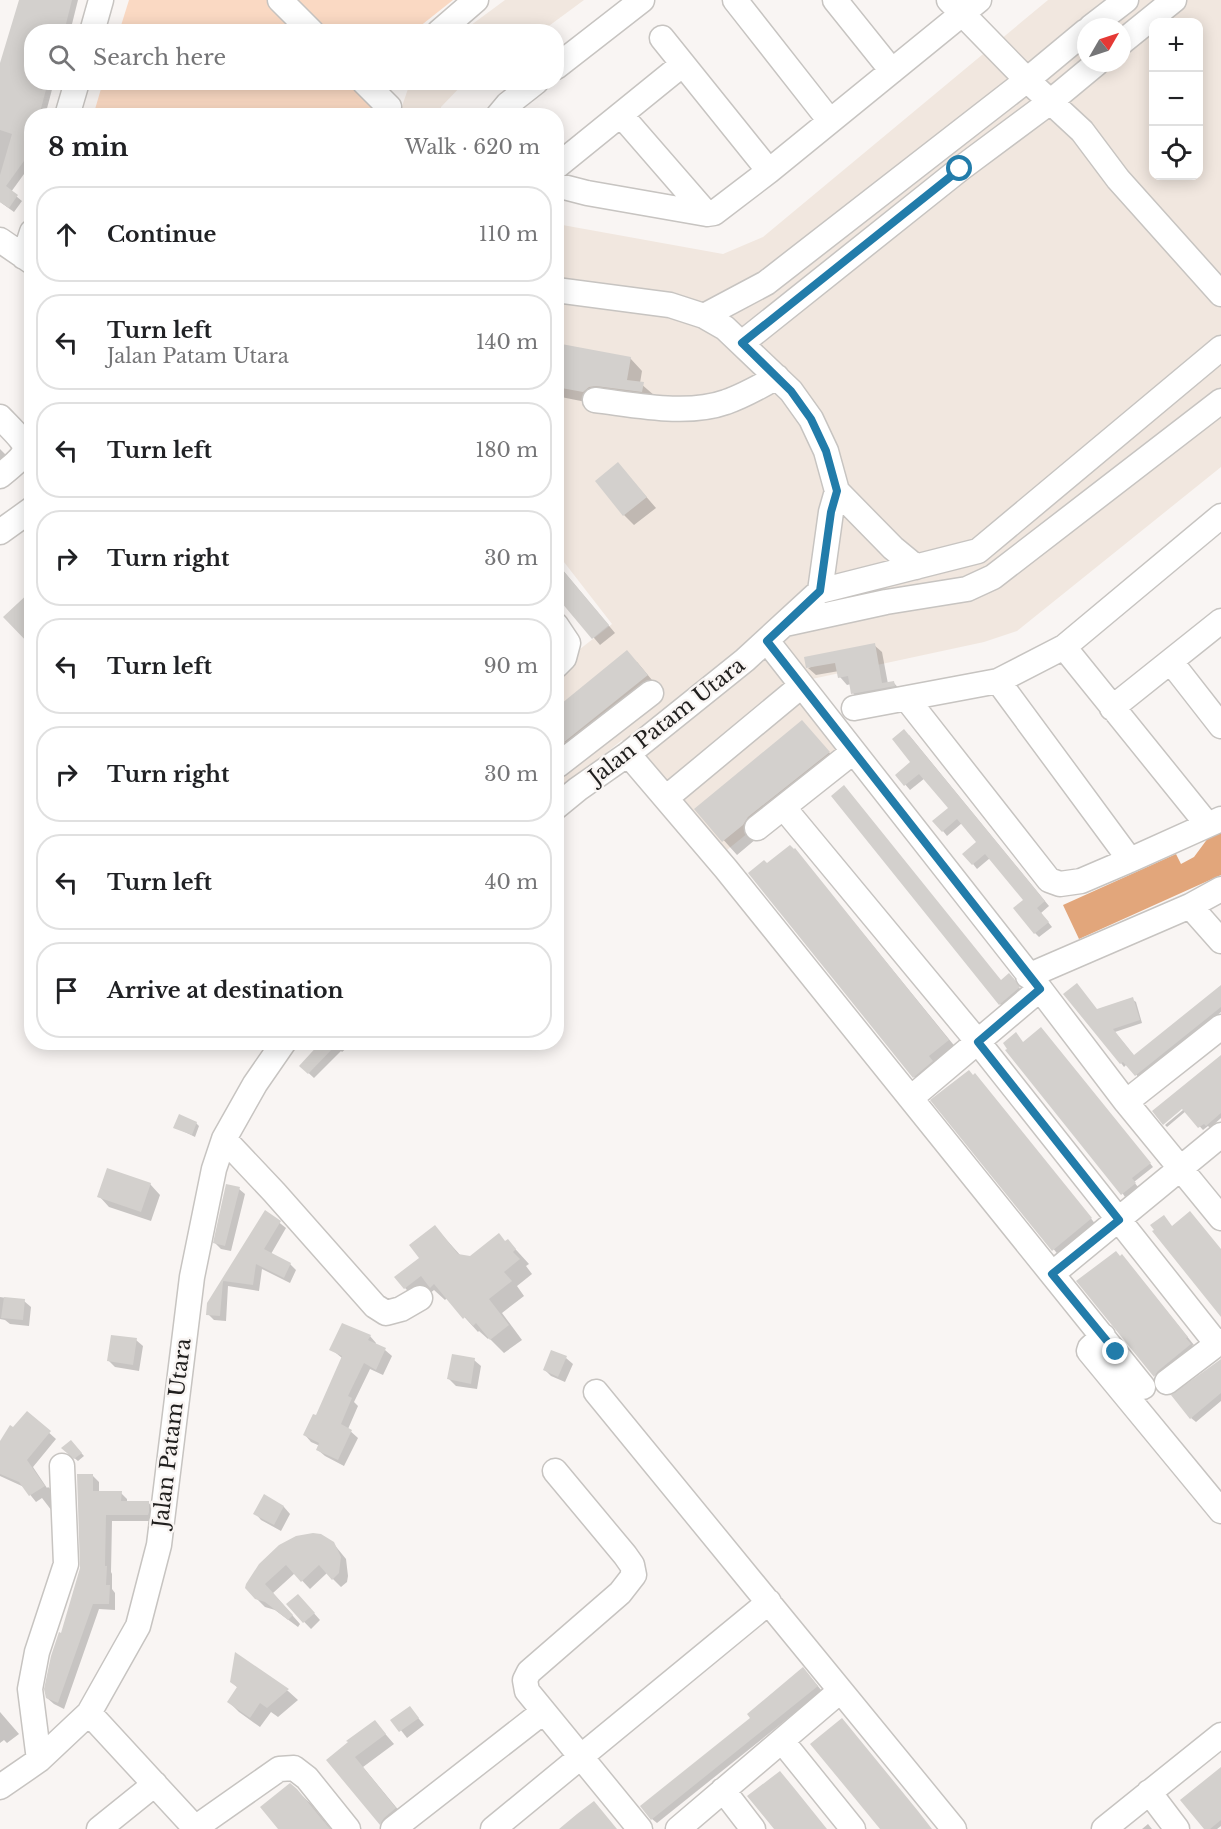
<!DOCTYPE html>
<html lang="en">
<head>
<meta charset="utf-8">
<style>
	body { margin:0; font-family:"Libre Baskerville",serif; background:#f2f2f2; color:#202124 }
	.controls { position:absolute; right:18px; top:18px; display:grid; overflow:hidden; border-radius:12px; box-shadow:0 3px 15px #0003 }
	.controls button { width:54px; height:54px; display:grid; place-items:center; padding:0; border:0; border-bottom:2px solid #e0e0e0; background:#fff; color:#202124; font:30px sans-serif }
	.compass { position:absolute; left:1077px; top:18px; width:54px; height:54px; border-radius:50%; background:#fff; box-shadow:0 3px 15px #0003; rotate:51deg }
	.stop { position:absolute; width:18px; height:18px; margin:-14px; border:4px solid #227caa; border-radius:50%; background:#fff }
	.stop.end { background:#227caa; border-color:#fff; box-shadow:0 2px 6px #0008 }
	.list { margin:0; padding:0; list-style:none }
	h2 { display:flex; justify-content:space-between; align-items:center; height:78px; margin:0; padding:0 24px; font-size:26px }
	h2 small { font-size:20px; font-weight:400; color:#757577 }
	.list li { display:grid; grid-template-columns:39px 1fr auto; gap:18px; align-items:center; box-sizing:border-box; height:96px; margin:0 12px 12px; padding:0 12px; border:2px solid #e0e0e0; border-radius:24px }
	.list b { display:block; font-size:22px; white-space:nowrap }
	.list p { margin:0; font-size:20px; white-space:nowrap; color:#757577 }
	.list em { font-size:20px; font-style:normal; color:#757577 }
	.icon { flex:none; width:33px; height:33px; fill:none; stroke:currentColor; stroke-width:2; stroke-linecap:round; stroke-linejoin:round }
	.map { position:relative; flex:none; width:1221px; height:1829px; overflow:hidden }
	.search { position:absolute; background:#fff; box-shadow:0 3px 15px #0003; left:24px; top:24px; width:540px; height:66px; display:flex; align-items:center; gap:15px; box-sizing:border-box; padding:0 21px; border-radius:24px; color:#757577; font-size:22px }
	.panel { position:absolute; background:#fff; box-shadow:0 3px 15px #0003; left:24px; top:108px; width:540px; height:942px; border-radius:24px }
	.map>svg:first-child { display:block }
	.built { fill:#f1e7df; fill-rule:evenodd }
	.green { fill:#fad9c3 }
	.forest { fill:#e2a67b }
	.shadow { fill:#0003 }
	.building { fill:#d3d0cd }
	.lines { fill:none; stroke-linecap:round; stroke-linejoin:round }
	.minor-casing { stroke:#c7c4c1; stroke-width:27 }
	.minor { stroke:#fff; stroke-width:24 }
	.route { stroke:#227caa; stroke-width:8 }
	.labels { text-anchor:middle; stroke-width:5; stroke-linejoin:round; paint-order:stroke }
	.street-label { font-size:21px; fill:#201f1e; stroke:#f9f5f3 }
</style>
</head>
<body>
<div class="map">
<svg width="1221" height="1829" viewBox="0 0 1221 1829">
	<rect width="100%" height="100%" fill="#f9f5f3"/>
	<path class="built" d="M505,0h79l-42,31h-79z
		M1048,0h173v467l-204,164 -33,11 -186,40 55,66 -136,110 -95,-118 -65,53v-126l55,-43 -55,-71v-329l166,30 40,-17zM1154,22h44v154h-44zM1086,27h36v36h-36z
		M410,83h54l-23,24v8h-42z"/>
	<path class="green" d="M129,0h324l-39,31 -295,1z
		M103,82l268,1 4,32 -282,1z"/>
	<path class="forest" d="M1221,827v48l-142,64 -16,-34 113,-51 5,10 13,-7 20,-27z"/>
	<path class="shadow" d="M22,0h56l-8,32h-38v50h22l-9,34h-13v47l-21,29 11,9 -8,11 -14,-10v-130z
		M556,344l74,14 12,13 -2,12 15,13 -59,8 -40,-8z
		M0,449l6,6 -6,6z
		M618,464l38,44 -22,17 -10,-10z
		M556,562l59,71 -15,12 -44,-52z
		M874,645l8,7 6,32 6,-1 7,8 -41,10 -7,-8 -2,-9 -4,1 -7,-8 -1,-6 -23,4 -8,-7z
		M637,662l20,24 -83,66 -10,-10z
		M802,722l40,45 -105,88 -41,-46z
		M909,735l140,171 -8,7 11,14 -13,10 -4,-4 -10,-33 -35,-42 -13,11 -4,-5 5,-21 -16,-20 -15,13 -12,-15 15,-13 -25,-30 -15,12 -13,-15 15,-13z
		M795,850l162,199 -34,37 -9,-9 -147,-212z
		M1013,978l9,14 -19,15 -3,-3 1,-22z
		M1221,986v26l-81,67 -13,-15 -3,3 -3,-4 -56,-69 33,16 34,-11 4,3 6,21 -27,9 20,25z
		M1044,1032l109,135 -19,15 4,5 -13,10 -102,-154z
		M323,1042h31l-12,10 -1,-1 -27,27 -13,-12z
		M1221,1057v61l-11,10 -2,-2 -5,4 -17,-19 -19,16 -2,-2 24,-20z
		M981,1082l116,144 -37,31 -127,-157z
		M196,1123l3,3 -4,11 -20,-10z
		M150,1184l10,11 -9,26 -42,-14 -10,-11z
		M239,1189l6,5 -14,57 -10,-2 -6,-6z
		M266,1212l20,16 -15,26 19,10 6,6 -6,13 -28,-14 -3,22 -31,-5 -2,35 -12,-1 -6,-6 1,-10z
		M435,1227l26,29 10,2 37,-17 21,23 -3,2 6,8 -15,12 7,10 -22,17 20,27 -18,13 -15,-15 -1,1 -9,-8 -1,1 -31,-34 -2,2 -11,-10 -15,12 -14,-14z
		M1129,1264l65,81 -2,1 5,6 -35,31 -84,-102z
		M0,1297l24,4 7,6 -2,19 -19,-2 -5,-4 -5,-1z
		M370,1336l6,7 -1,2 10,5 7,6 -9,19 -13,-6 -16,33 4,4 -10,23 10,9 -14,28 -19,-10 -7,-6 2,-4 -9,-4 -6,-7 11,-18 26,-59 -11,-9z
		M136,1340l7,6 -4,25 -24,-4 -6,-6z
		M566,1358l7,6 -8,18 -14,-6 -6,-6z
		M474,1360l7,6 -4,23 -21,-3 -7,-7z
		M1221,1361v40l-25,21 -5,-4z
		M27,1413l29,26 -23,28 14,21 1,-1 7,6v22l-13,-17 -6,4 -12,-15 -24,-11v-26z
		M74,1445l10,11 -6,5 -12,-10z
		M93,1476l6,6v10l22,1 6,6v3h21l6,7v12h-42l-1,51 1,2v15l3,4v17l-16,-1 -35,100 -10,-5 -7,-6 34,-130z
		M264,1496l20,11 6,7 -9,17 -20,-11 -6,-7z
		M333,1543l13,16 2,17 -1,6 -6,5 -14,-14 -17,16 -15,-16 -22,20 27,31 -2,3 -23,-17 -10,-3 -9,-9 5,-33z
		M304,1602l16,18 -9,9 -23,-24z
		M236,1654l52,37 10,9 -20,17 -7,-5 -11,15 -21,-15 -10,-10 9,-14 -6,-6z
		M807,1673l15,18 -165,132 -5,-4 -10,-13z
		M410,1708l14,17 -17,13 -14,-18z
		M0,1712l19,22 -12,9 -3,-3 -4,3z
		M375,1722l19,22 -31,23 42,51 -19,11 -58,-69z
		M1221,1769v57l-4,3h-11z
		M296,1790l15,14 20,25h-51z
		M1148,1824l4,5h-10z"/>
	<path class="building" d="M19,0h53l-8,32h-32v50h16l-9,34h-7v26l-6,20 -2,-1 -18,25 12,9 -9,13 -9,-6v-27l12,-41 -12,-4v-67z
		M556,343l75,14 -4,23 17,2 -2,10 -46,-6 -7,1 -6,5 -27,-5z
		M618,462l29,35 -24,19 -28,-35z
		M556,562l53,63 -17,14 -36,-43z
		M32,590v57l-29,-30z
		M875,643l7,40 12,-2 1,5 -44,8 -3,-18 -10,2 -3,-15 -29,5 -2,-11z
		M627,650l21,25 -85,68 -7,-7v-28z
		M802,720l28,32 -82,65 -5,8 -21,17 -28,-33z
		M904,729l141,172 -8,7 12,14 -15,12 -21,-26 10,-8 -38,-46 -13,11 -10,-11 14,-12 -19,-23 -15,13 -10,-11 16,-13 -29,-34 -15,12 -9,-11 15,-13 -18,-23z
		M844,785l157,195 8,-7 6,7 5,7 -21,18 -168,-209z
		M790,845l4,4 1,-1 154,192 -20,16 4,5 -20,17 -165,-205 16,-13 3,3z
		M1077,983l20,26 36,-12 7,23 -27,9 21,26 87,-70v22l-86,69 -12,-14 -3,2 -57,-70z
		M1041,1027l110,136 -19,15 4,5 -15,12 -116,-145 2,-1 -4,-6 13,-11 7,10z
		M321,1042h18l-31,32 -9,-8z
		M1221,1055v58l-15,13 -2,-2 -6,4 -16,-19 -19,16 -11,-14z
		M969,1070l4,5 2,-2 117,145 -40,33 -122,-151z
		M179,1114l18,8 -5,13 -19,-7z
		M107,1168l44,15 -10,29 -44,-15z
		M226,1184l14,3 -15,59 -12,-3z
		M265,1210l16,11 -17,28 27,14 -7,15 -28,-14 -3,21 -30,-4 -3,35 -14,-1 1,-12z
		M1190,1211l31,38v68l-69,-86 2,-1 -4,-5 14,-10 8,11z
		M435,1225l23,29 12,2 29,-23 6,8 3,-2 8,10 -3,3 7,7 -16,13 8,9 -23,18 20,26 -19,15 -14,-17 -3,3 -8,-9 -2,2 -29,-35 -4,4 -9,-12 -17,13 -10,-12 25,-19 -10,-13z
		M1116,1251l4,5 2,-2 66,83 -2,1 5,6 -33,27 -4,6 -78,-96z
		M4,1297l21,2 -2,21 -22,-2z
		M342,1323l29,12 -3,5 18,8 -10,22 -12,-7 -16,33 4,2 -11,26 11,6 -14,30 -22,-10 3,-7 -16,-8 10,-21 3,1 26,-59 -13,-6z
		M111,1335l26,3 -4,27 -26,-4z
		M551,1350l16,6 -9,21 -15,-7z
		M452,1354l23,4 -4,26 -24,-5z
		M1221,1359v34l-31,26 -19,-24z
		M27,1411l24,20 -24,29 18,26 -16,10 -10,-14 -19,-8v-33l10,-16 3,2z
		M71,1440l11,13 -8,6 -13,-11z
		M77,1474h16v17h29l-1,10h28v11l-1,3h-42l-1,51h2l-1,19h4l-1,19h-16l-35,99 -12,-5 -2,-9 7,-33 8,-24 2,1 19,-65z
		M264,1494l20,12 -10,19 -21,-11z
		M313,1533l8,1 13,8 7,15 -2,16 -7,7 -13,-15 -18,17 -15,-17 -21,19 28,31 -5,5 -23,-18 -10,-3 -10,-11 1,-4 13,-20 20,-19 17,-9z
		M298,1594l17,19 -12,10 -17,-19z
		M235,1652l54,37 -22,19 -7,-5 -10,15 -23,-16 10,-15 -7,-5z
		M803,1667l15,19 -167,134 -11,-14 110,-88 -3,-4z
		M410,1706l9,12 -20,14 -9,-12z
		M842,1718l76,93 14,18h-52l-32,-39 -38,-46z
		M375,1720l11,14 -31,23 41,51 -12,10 -4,7 -54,-65 22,-18 -2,-1z
		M1221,1767v53l-11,9h-6l-24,-29z
		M780,1771l14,17 33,41h-53l-27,-33z
		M290,1783l7,6 33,40h-52l-18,-22z
		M594,1801l23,28h-58l18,-15z"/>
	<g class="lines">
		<defs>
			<path id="minor" d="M280,0l32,32
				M735,0l95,121
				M835,0l57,71
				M949,0l78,80 55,51 36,48 103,115
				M1091,27l35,-27
				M92,32l9,-32
				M439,32l37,-32
				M662,38l107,133
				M1122,42l52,-42
				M556,67l86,-67
				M364,82l25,25
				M621,115l86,99
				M67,116l10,-34
				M498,116l10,-12 28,-22
				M556,167l127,-103
				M556,185l31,8 120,21 7,-1 55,-42 210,-171
				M0,240l32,22
				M24,257l8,-25
				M556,290l114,15 34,11 21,12 66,63 20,28 15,32 11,40 -6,21 -11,79 -75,69 -117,94 -50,35 -22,18
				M704,316l62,-33 261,-203 59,-49
				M742,343l218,-174 90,-67 47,-39
				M595,400c41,5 92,16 131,2 18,-6 35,-16 51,-25
				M0,417c30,31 35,31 0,59
				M837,491l56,57 23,19
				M0,532l32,-23
				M820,591l158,-40 243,-203
				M785,624l101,-22 81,-13 26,-12 228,-176
				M556,625l12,18 -4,15 -8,8
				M767,641l273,348 86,113 95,116
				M1064,647l143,177
				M1171,662l50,64
				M998,681l132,179
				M907,699l142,181 11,4 21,-3 49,-21 91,-41
				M854,708l144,-27 66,-34 157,-131
				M1112,708l109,-87
				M628,754l98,115 417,518
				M558,765l93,-72
				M666,798l135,-112
				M784,808l194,234 239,302
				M757,828l96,-76
				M1221,889l-31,17 31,35
				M1028,976l162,-70
				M911,1098l129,-109
				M1126,1102l95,-75
				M224,1139l50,53 101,114 11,7 15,-4 19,-11
				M1052,1274l169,-139
				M1103,1336l-13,12 -1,3 132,160
				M1167,1382l54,-41
				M596,1392l358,437
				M555,1471l70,84 7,10 2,10 -14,18 -91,79 -4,8 2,11 113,138
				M89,1713l107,116
				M782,1741l71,88
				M39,1760l-9,-71 7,-37 29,-88 -4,-98
				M0,1787l39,-27 50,-47 49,-87 21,-81 33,-268 22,-108 10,-30 31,-55 29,-42
				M723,1790l30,39
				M1149,1792l28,37
				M195,1828l84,-59 15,-1 13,10 41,51
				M99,1829l56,-45
				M393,1829l150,-117
				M493,1829l276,-227
				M678,1829l162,-138
				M1104,1829l117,-94"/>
		</defs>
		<use href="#minor" class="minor-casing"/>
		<use href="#minor" class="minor"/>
	</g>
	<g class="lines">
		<path class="route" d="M960,169l-218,174 49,48 20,28 15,32 11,40 -6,21 -11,79 -53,50 273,348 -62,53 141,178 -67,54 64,78"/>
	</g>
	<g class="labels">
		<g class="street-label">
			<text transform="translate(667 721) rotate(-38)" y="7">Jalan Patam Utara</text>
			<text transform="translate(172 1433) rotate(-83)" y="7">Jalan Patam Utara</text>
		</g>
	</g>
</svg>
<div class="controls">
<button>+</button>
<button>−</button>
<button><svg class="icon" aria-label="locate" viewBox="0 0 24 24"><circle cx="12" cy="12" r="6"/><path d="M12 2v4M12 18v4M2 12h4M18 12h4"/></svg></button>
</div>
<svg class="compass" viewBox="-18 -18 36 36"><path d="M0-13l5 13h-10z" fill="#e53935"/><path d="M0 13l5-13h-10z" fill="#757577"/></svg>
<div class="stop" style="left:960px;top:169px"></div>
<div class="stop end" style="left:1116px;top:1352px"></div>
<div class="search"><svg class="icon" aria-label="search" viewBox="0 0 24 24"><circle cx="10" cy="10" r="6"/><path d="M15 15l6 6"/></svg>Search here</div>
<section class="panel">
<h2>8 min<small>Walk · 620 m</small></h2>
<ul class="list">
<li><svg class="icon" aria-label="ahead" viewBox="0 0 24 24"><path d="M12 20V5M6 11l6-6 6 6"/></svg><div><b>Continue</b></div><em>110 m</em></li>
<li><svg class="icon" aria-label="left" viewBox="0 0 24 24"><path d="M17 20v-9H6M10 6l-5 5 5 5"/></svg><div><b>Turn left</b><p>Jalan Patam Utara</p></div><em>140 m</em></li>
<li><svg class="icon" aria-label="left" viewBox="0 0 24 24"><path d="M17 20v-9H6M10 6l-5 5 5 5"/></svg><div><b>Turn left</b></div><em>180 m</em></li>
<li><svg class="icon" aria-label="right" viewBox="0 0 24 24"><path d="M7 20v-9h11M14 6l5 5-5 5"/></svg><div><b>Turn right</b></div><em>30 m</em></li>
<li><svg class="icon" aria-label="left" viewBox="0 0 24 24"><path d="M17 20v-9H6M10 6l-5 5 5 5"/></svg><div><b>Turn left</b></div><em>90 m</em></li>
<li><svg class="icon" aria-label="right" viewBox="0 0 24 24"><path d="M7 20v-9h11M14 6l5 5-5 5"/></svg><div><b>Turn right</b></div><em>30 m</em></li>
<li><svg class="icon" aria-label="left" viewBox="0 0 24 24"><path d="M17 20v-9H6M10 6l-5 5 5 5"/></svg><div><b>Turn left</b></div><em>40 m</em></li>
<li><svg class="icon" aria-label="arrive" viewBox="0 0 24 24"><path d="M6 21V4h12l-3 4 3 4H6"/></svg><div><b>Arrive at destination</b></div></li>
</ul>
</section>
</div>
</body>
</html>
